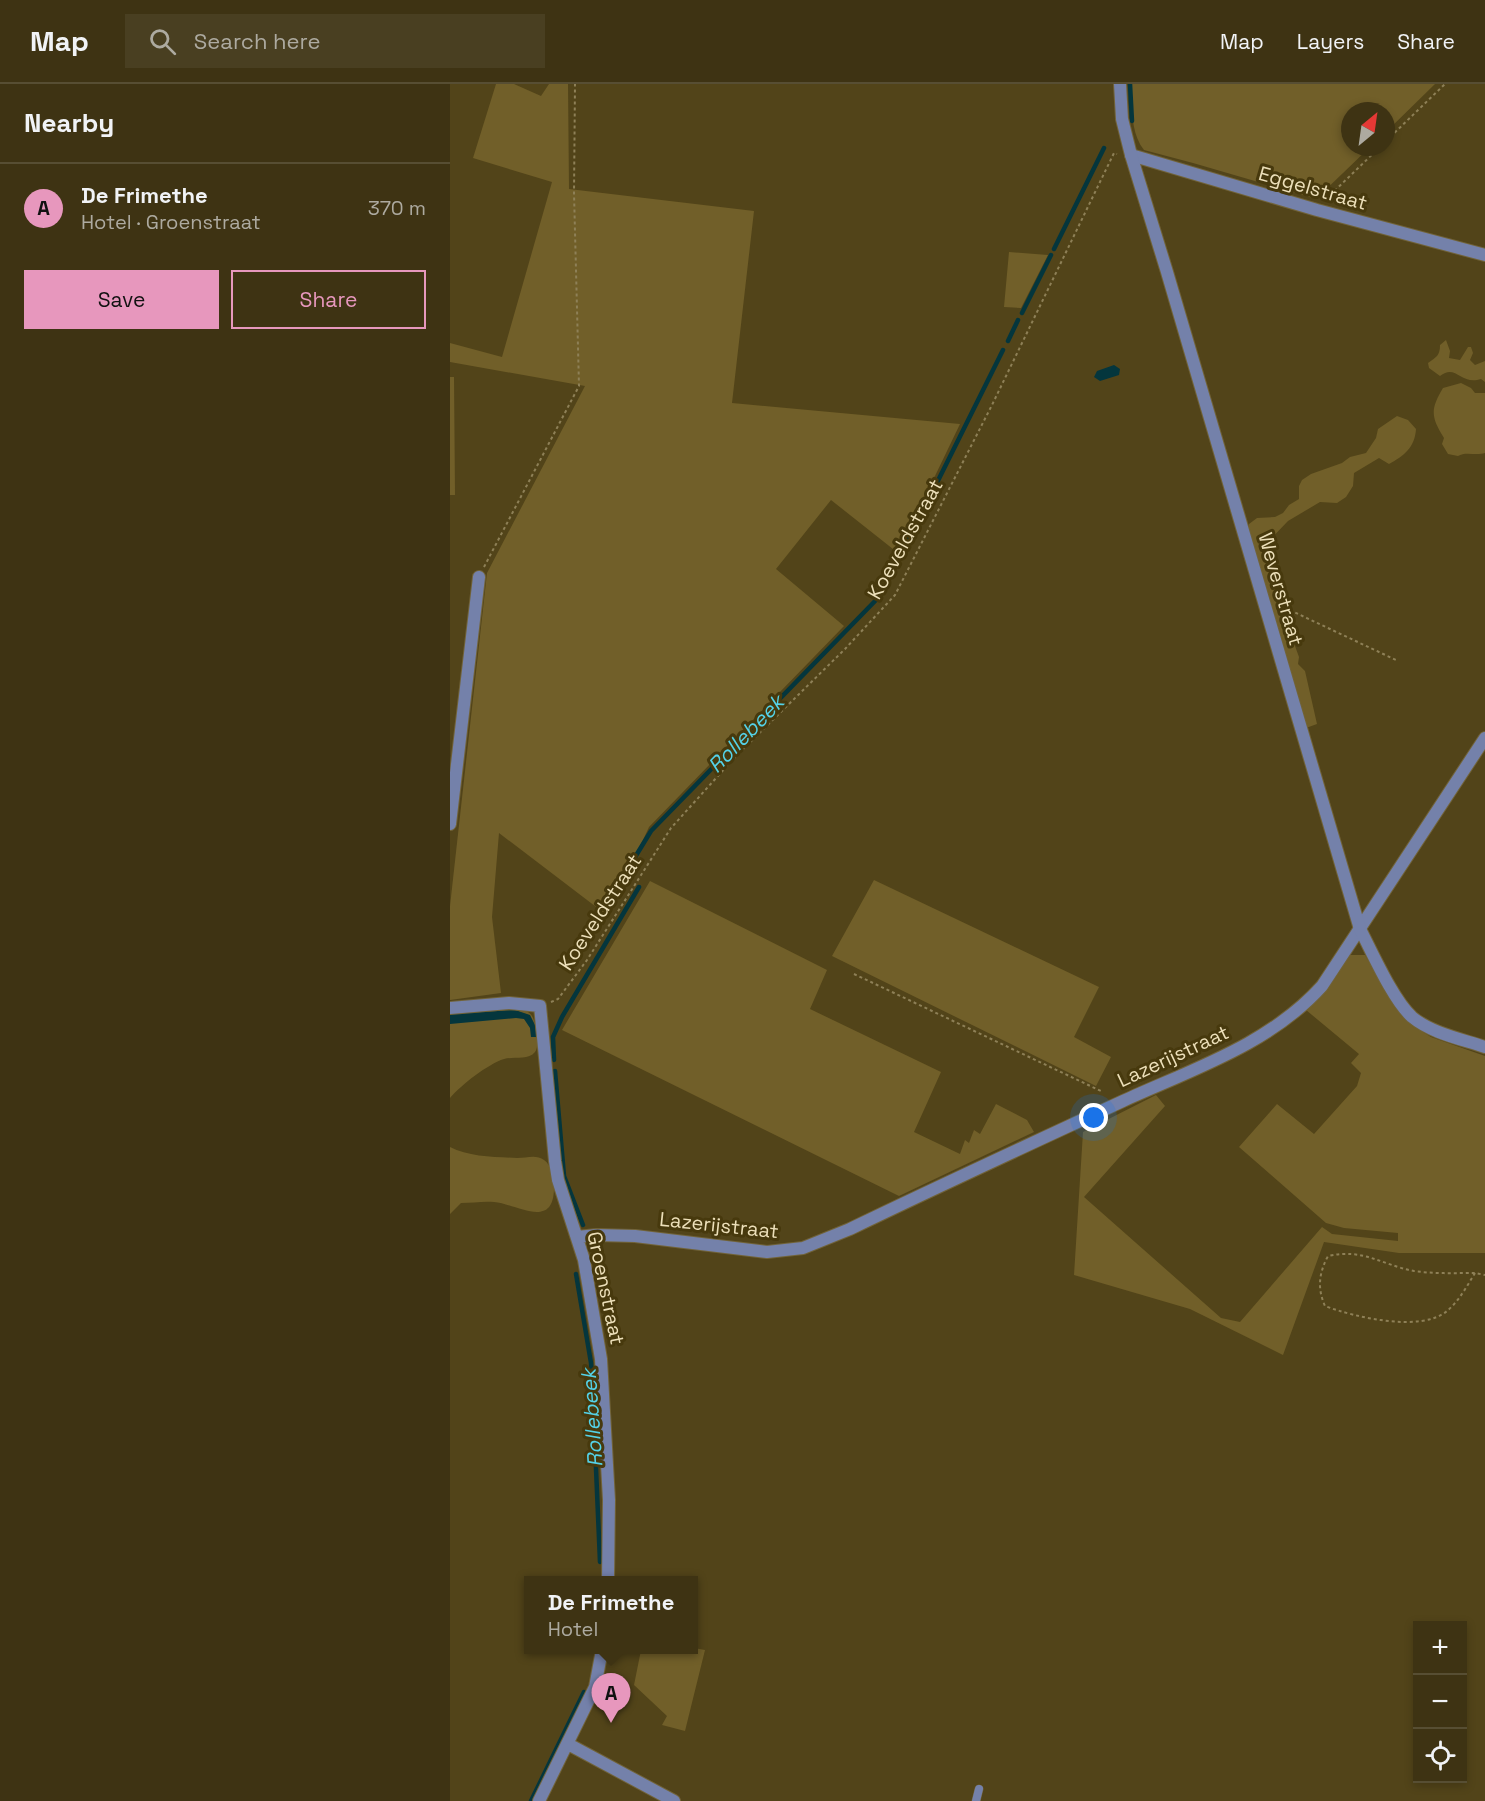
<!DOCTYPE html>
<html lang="en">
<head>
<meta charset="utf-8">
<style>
	body { margin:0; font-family:"Space Grotesk",sans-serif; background:#493f21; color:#f1f3f6 }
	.controls { position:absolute; right:18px; bottom:18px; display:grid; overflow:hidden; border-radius:0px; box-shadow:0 3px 9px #0003 }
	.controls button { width:54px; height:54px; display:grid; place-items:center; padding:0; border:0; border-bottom:2px solid #574e33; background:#3e3313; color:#f1f3f6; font:30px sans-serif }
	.compass { position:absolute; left:891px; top:18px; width:54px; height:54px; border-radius:50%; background:#3e3313; box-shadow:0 3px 9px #0003; rotate:29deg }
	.you { position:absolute; left:644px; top:1034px; width:21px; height:21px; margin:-15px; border:4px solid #fff; border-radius:50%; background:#1a73e8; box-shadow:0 0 0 9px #1a73e833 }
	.badge { display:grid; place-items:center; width:39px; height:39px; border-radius:50%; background:#e797bd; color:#111; font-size:20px; font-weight:700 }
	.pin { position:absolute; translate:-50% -50px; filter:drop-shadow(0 2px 3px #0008) }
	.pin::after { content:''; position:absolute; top:32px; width:21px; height:18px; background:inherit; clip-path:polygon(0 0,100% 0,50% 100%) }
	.popup { position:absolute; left:74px; top:1492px; width:174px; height:78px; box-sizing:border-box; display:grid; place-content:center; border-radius:0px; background:#3e3313; filter:drop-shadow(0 2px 4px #0005); font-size:20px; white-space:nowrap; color:#adaaa0 }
	.popup b { font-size:22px; color:#f1f3f6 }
	.popup::after { content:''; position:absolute; left:50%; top:100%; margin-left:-12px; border:12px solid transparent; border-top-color:#3e3313 }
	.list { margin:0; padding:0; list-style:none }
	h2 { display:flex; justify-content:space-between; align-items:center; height:78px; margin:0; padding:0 24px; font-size:26px }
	h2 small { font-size:20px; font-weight:400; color:#adaaa0 }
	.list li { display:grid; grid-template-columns:39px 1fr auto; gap:18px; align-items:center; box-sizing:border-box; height:90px; padding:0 24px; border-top:2px solid #574e33 }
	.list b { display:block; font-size:22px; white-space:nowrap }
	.list p { margin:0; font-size:20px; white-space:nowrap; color:#adaaa0 }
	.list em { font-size:20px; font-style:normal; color:#adaaa0 }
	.actions { display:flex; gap:12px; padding:18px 24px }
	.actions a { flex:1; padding:14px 0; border:2px solid #e797bd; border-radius:0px; text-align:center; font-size:21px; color:#e797bd }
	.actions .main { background:#e797bd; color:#111 }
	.icon { flex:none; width:33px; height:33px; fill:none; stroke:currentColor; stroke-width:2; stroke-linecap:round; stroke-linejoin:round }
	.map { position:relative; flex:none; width:1035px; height:1717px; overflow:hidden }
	header { display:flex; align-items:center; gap:36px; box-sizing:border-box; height:84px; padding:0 30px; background:#3e3313; border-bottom:2px solid #574e33 }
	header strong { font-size:28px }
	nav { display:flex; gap:33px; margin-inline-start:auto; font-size:21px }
	.search { width:420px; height:54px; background:#493f21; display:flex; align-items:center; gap:15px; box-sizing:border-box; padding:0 21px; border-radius:0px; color:#adaaa0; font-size:22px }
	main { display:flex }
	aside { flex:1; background:#3e3313 }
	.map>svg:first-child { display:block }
	.green { fill:#715f29 }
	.water { fill:#04363d }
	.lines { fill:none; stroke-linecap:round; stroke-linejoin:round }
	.stream { stroke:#04363d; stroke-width:4.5 }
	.service-casing { stroke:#716339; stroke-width:9 }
	.minor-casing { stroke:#716339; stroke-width:14 }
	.tertiary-casing { stroke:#716339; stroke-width:14 }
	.path { stroke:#8e8057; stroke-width:2; stroke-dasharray:3 3; stroke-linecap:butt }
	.service { stroke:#7481aa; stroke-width:8 }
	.minor { stroke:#7481aa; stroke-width:12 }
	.tertiary { stroke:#7481aa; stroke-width:12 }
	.labels { text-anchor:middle; stroke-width:6; stroke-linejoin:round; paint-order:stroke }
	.street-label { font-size:20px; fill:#ecdfb9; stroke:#47390d }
	.water-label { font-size:21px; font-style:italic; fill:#54d2e8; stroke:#47390d }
</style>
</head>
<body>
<header>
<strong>Map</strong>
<div class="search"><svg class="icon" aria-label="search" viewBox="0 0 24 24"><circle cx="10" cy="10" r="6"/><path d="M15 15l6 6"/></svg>Search here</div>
<nav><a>Map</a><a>Layers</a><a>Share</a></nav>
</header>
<main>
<aside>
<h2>Nearby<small></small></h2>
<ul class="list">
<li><span class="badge">A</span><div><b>De Frimethe</b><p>Hotel · Groenstraat</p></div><em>370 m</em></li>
</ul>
<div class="actions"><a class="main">Save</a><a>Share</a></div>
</aside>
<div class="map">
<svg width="1035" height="1717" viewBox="0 0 1035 1717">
	<rect width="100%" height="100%" fill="#524419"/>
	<path class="green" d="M46,0h18l27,12 8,-12h19l1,105 185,22 -22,192 228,21 -62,129 -67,-53 -55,69 68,57 -195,201 -41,89 -109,-83 -7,84 9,76 -51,7v-94l37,-333 98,-187 -135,-24v-19l52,14 50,-175 -79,-24z
		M682,0h303l-49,48v-21h-36v36h20l-54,52 -123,-36 -49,-13c-14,-18 -12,-44 -12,-66z
		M559,168l39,3 -27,53 -17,-1z
		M996,256l4,11 -1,7 11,2 8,-13h3l2,6 -3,7 5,5 10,-4v21l-4,-3c-20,7 -25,-16 -41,-3l-11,-8 -1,-5c8,-6 12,-7 12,-18z
		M0,293h4l1,118h-5z
		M1011,299l10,5 4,5h10v60c-10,3 -19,-2 -27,3l-10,-2 -6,-10 2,-6c-13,-21 -14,-28 -1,-50z
		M947,332l11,4 8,9c-1,18 -12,27 -27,35l-10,-6 -25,15 -1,13 -7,11 -9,6 -17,-1 -32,19 -22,23 -2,8 12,27 2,14 11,8v6l-5,9 15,41 -1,7 7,7 12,53 -11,4 -57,-195v-9l8,-6 18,-1 8,-4 6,-8 10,-6v-13l3,-6 9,-6 31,-11 8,-6 16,-4 10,-15 2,-9z
		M424,796l225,107 -25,50 37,20 -15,29 -264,-130z
		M200,797l177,89 -17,39 131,63 -27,60 46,22 5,-14 4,3 5,-13 6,4 16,-30 31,16 7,12 -135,64 -337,-166z
		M899,871h16l19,32 28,38 19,12 54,19v197h-86l-75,-11 -41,113 -93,-46 -116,-34 9,-143 73,-37 9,11 -81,91 137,121 19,4 82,-95 10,7 66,7v-8l-54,-5 -18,-5 -87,-76 38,-43 37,30 43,-48 4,-13 -10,-10 8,-9 -53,-44 20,-19z
		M66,922c6,3 13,5 16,10 4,6 8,31 3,36 -7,9 -22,4 -31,7 -16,5 -43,26 -54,39v-87z
		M0,1063c19,10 46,10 67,11 10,0 19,-4 27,2 8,5 10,20 10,29 -1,41 -37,15 -60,13 -11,-1 -22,1 -33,1l-11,11z
		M244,1564l11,2 -20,81 -23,-6 5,-9 -33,-31 7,-35h23l24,4 1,-4h4z"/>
	<path class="water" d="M664,281l6,4 -1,6 -19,6 -6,-4 3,-6z
		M65,926l15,5 5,10 2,12h-6l-1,-9 -6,-9 -8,-1 -66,6v-10z"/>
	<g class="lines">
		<path class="stream" d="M680,0l2,37
			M604,165l50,-101
			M572,229l29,-58
			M558,257l10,-21
			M449,475l104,-209
			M177,793l2,-10 22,-36 226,-232
			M104,976l-1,-23 9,-20 77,-130
			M105,987l9,105 19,49
			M126,1190l15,89 2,35 7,164
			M81,1717l53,-109"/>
		<defs>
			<path id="service" d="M526,1717l3,-12"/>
			<path id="minor" d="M681,71l186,55 168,45
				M0,740l29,-247
				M0,924l59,-5 31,3 15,155 3,19 26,80 17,99 8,141 -1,80
				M127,1153l20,-2 38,1 132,16 36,-4 47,-19c91,-44 182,-86 273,-128 70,-32 147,-57 199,-115l163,-248
				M118,1660l106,57
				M89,1717l56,-114 7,-37"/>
			<path id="tertiary" d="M670,0l2,35 9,36 36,117 193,657c12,23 33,71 52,88 19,16 49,22 73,30"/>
		</defs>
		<use href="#service" class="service-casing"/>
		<use href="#minor" class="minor-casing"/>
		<use href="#tertiary" class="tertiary-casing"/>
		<path class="path" d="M936,57l59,-57
			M876,115l54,-52
			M34,483l95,-181 -5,-193 1,-109
			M829,521l117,55
			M404,890l249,118
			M101,918l7,-3 29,-39 84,-132 65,-72 109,-107 50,-54 97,-190 122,-252 3,1
			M1025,1189c-8,13 -16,28 -28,38 -26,22 -93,6 -122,-5 -8,-18 -6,-33 3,-50 35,-8 54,9 86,15 20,3 41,2 61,2l10,2"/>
		<use href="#service" class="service"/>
		<use href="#minor" class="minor"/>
		<use href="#tertiary" class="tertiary"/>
	</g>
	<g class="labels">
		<g class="street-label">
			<text transform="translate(863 104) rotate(16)" y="7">Eggelstraat</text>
			<text transform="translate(455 455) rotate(-61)" y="7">Koeveldstraat</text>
			<text transform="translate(831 505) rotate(74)" y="7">Weverstraat</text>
			<text transform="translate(150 828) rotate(-57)" y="7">Koeveldstraat</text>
			<text transform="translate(723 972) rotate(-25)" y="7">Lazerijstraat</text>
			<text transform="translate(269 1141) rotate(6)" y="7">Lazerijstraat</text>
			<text transform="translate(156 1204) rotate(78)" y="7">Groenstraat</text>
		</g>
		<g class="water-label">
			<text transform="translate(296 650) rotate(-46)" y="7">Rollebeek</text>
			<text transform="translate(142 1334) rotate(-94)" y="7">Rollebeek</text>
		</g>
	</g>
</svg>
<div class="controls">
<button>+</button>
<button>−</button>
<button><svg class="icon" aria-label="locate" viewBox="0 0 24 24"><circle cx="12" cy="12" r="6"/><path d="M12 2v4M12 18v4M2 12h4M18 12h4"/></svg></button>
</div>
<svg class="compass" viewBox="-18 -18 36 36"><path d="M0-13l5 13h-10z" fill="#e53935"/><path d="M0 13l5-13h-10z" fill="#adaaa0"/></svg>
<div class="you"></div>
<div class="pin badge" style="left:161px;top:1639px">A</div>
<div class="popup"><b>De Frimethe</b>Hotel</div>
</div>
</main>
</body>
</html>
